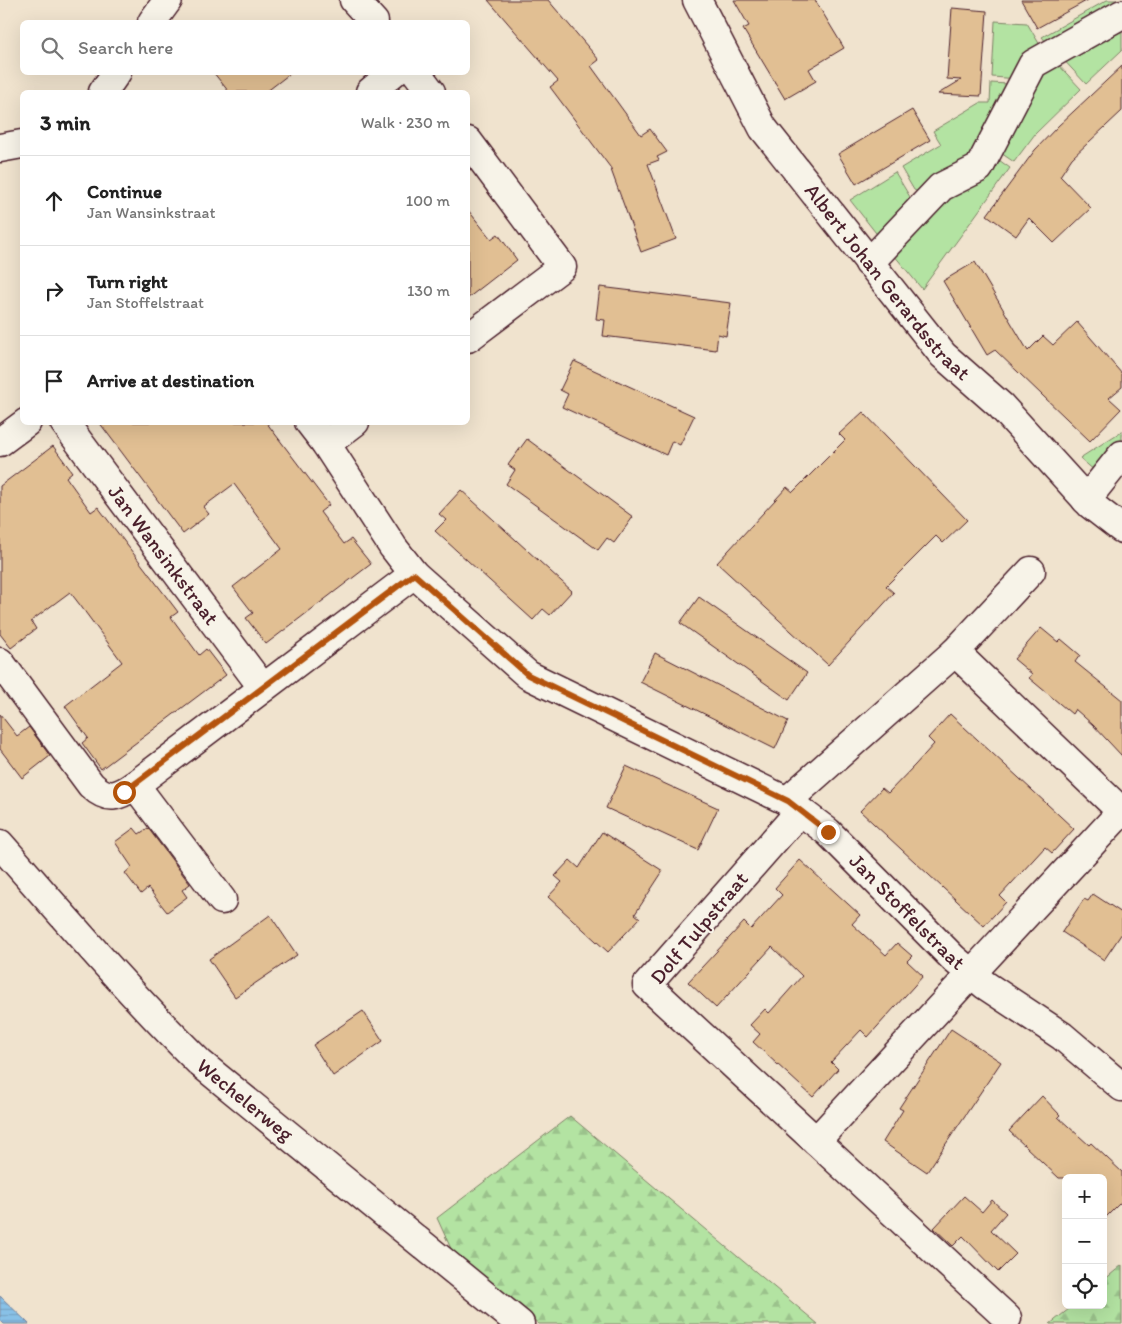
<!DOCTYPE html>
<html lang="en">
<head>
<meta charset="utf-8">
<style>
	body { margin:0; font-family:Itim,sans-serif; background:#f2f2f2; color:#222 }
	.controls { position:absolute; right:15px; bottom:15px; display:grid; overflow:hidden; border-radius:8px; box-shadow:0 5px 20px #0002 }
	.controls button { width:45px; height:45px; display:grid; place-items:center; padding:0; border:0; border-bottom:1px solid #e0e0e0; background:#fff; color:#222; font:25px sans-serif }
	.stop { position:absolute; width:15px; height:15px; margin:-11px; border:4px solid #b45309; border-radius:50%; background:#fff }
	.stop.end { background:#b45309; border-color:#fff; box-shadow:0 1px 5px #0008 }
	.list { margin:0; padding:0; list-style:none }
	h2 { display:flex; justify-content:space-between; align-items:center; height:65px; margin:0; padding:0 20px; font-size:21px }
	h2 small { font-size:16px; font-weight:400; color:#767676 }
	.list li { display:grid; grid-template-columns:32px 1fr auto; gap:15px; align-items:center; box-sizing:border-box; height:90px; padding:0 20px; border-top:1px solid #e0e0e0 }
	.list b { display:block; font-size:19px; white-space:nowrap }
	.list p { margin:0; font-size:16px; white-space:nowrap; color:#767676 }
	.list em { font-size:16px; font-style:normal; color:#767676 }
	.icon { flex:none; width:28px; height:28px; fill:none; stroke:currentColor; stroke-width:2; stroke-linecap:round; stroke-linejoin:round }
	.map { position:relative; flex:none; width:1122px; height:1324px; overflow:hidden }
	.search { position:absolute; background:#fff; box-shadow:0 5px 20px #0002; left:20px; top:20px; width:450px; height:55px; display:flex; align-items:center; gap:12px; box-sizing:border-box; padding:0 18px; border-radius:8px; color:#767676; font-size:19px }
	.panel { position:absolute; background:#fff; box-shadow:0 5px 20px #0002; left:20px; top:90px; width:450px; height:335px; border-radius:8px }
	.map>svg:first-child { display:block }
	.green { fill:#b3e3a2; stroke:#7e8166 }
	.forest { fill:url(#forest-firs); stroke:#7e8166 }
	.water { fill:url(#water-rules); stroke:#6f809c }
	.building { fill:#e1bf93; stroke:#4a1f2b }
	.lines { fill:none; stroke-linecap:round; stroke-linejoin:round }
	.minor-casing { stroke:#4a1f2b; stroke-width:31 }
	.minor { stroke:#f7f3e8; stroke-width:28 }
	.route { stroke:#b45309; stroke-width:6 }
	.labels { text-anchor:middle; stroke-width:4; stroke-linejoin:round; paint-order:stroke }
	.street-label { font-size:21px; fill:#4a1f2b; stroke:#f7f3e8 }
</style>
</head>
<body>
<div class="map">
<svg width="1122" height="1324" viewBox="0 0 1122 1324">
	<defs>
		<pattern id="forest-firs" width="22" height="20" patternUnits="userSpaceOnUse" patternTransform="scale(1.25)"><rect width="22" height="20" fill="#b3e3a2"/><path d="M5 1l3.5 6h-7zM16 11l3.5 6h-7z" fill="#9bc28c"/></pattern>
		<pattern id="water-rules" width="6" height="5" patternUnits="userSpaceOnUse" patternTransform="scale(1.25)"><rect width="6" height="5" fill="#88c1e7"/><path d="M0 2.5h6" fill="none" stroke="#77a5c6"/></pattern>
	</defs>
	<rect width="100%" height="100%" fill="#f0e3ce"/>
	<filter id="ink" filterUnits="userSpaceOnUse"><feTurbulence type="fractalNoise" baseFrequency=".02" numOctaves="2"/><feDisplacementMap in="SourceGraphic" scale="10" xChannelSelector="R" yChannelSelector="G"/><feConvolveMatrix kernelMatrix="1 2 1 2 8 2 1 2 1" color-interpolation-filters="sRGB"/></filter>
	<g filter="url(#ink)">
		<path class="green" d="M1107,0h15v8l-71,40 -9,-11z
			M1122,20v30l-36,34 -27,-29z
			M995,21l32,2 17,29 -25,27 -27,-2z
			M1053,59l28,30 -46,45 -21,28 -19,-13z
			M991,83l17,1 -23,62 -59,50 -12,-6 -13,-22 40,-24 -8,-13 47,-28h10z
			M992,155l18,13 -88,121 -33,-40z
			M895,172l21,35 -33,35 -33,-42z
			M1122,431v9l-26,32 -16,-14z"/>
		<path class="forest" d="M570,1116l248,208h-279l-86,-71 -16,-35z
			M1122,1265v59h-72l24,-19h29v-24z"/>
		<path class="water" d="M0,1296l29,28h-25l-4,-4z"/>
		<path class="building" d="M488,0h60l51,60 -8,6 50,69 9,-6 17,23 -10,5 2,3 -11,4 28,75 -35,13 -31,-85 -60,-80 8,-6z
			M734,0h81l29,48 -35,21 7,12 -31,18 -42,-70 6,-3z
			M1021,0h67l-51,28z
			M952,8l35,3 -6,85 -43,-2 23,-14 -14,-1z
			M1122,66v45l-50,47 -12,18 31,32 -37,35 -25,-25 -13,18 -29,-21 48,-65 23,-24z
			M213,72h79l-26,20h-37z
			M912,110l18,30 -74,44 -18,-30z
			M468,210l23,29 7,-5 19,26 -49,38z
			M975,262l53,89 15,-15 10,9 24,-23 45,52v13l-13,11 12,11 -31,32 -95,-91 -8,5 -44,-74z
			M600,287l131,16 -5,33 -8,-2 -2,16 -113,-14 2,-16 -9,-1z
			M574,361l120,55 -14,29 -8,-4 -6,14 -104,-48 6,-13 -8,-4z
			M863,412l104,108 -24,23 -7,-7 -50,50 8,7 -66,72 -111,-102 70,-76 6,5 52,-52 -6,-6z
			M99,422h167l63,83 -9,7 24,32 7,-5 20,25 -105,80 -20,-26 7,-5 -20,-26 49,-38 -48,-65 -31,23 6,7 -26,20z
			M527,439l106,78 -19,26 -7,-5 -9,12 -92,-66 9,-14 -7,-5z
			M53,446l19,26 -6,5 25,35 7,-5 80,105 -7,5 28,38 7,-6 20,26 -125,94 -19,-26 6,-5 -23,-32 57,-44 -42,-57 -10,-13 -39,29 5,8 -25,19 -11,-14v-148z
			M461,490l111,101 -22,24 -7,-6 -10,11 -98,-89 11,-11 -7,-6z
			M699,597l108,76 -18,27 -109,-77z
			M1041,628l17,14 3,-3 19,16 -5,7 47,38v56l-29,-31 -18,-16 -3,5 -43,-36 3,-4 -18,-15z
			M655,653l133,68 -13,28 -135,-67z
			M0,714l17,22 12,-9 21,29 -28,22 -22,-29z
			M950,714l124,115 -22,24 -7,-6 -45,49 6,6 -22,24 -124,-115 22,-23 6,5 27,-28 19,-21 -6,-6z
			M626,766l92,42 -20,42 -92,-42z
			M134,828l5,6 9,-6 42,56 -8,6 5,7 -20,15 -19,-24 -7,6 -16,-21 7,-6 -17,-25z
			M602,832l61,39 -28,43 5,4 -32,34 -60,-55 14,-15 -7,-6 15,-16 9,8z
			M800,860l60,55 -8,9 34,31 11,-12 15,13 -5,5 16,15 -55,61 -7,-7 -30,32 7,7 -25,28 -60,-55 7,-8 -10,-9 15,-16 4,4 33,-37 -30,-29 -56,61 -28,-26 56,-60 7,7 31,-34 -7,-7z
			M1093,894l29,19v20l-18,27 -42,-28 22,-33 4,2z
			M270,915l27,40 -62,42 -26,-38z
			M363,1011l20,30 -50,35 -20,-31z
			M951,1029l50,33 -74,110 -44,-30 20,-32 -4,-2z
			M1042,1096l18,19 -2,2 31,28 2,-2 31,29v29l-19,19v-42h-44l-50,-47z
			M964,1196l18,16 10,-12 14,13 -15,17 25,24 -18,18 -35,-36 -10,10 -19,-18z"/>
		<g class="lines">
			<defs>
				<g id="minor">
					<path d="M354,0l20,22"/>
					<path id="s1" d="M697,0l66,128 180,227 58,51 90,99 31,24"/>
					<path d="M152,22l16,-22"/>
					<path d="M416,72l15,20"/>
					<path d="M103,92l14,-20"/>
					<path d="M370,92l24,-20"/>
					<path d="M468,141l94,126 -94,71"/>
					<path d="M0,148l22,-4"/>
					<path d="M869,263l72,-76 38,-19 54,-104 89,-50"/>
					<path id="s2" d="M64,422l199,266"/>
					<path id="s3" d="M309,422l17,22 67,103 21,27 114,101 259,126 41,31 126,127 31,26 77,51 60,51"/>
					<path d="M0,442l27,-20"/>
					<path d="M326,444l29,-22"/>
					<path d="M1086,500l36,-45"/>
					<path d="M955,652l167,160"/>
					<path d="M0,662l91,123c17,16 27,12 44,0l279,-211"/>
					<path d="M135,785l87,115"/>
					<path d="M787,801l168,-149 76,-81"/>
					<path d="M800,811l-153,174 169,156 306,-330"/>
					<path id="s4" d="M0,844c65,74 129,149 200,219l320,261"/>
					<path d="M816,1141l191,177"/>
				</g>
			</defs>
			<use href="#minor" class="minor-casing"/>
			<use href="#minor" class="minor"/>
		</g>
	</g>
	<g class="lines" filter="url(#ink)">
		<path class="route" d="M124,792l290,-218 114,101 260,126 40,31"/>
	</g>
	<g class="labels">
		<g class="street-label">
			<text dy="7" stroke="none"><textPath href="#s1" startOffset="342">Albert Johan Gerardsstraat</textPath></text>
			<text dy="7" stroke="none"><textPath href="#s2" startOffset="166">Jan Wansinkstraat</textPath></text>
			<text dy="7" stroke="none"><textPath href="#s3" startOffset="789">Jan Stoffelstraat</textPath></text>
			<text transform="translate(699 928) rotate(-50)" y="7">Dolf Tulpstraat</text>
			<text dy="7" stroke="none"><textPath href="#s4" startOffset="355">Wechelerweg</textPath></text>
		</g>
	</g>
</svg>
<div class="controls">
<button>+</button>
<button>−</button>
<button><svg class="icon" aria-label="locate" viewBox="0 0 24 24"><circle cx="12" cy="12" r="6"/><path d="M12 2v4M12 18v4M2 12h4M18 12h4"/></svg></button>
</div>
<div class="stop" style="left:124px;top:792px"></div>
<div class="stop end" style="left:828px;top:832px"></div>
<div class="search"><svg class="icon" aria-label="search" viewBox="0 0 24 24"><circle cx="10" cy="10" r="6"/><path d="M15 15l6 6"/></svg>Search here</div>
<section class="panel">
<h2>3 min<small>Walk · 230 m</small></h2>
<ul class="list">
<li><svg class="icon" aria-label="ahead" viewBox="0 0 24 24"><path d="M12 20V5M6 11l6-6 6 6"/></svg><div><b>Continue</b><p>Jan Wansinkstraat</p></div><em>100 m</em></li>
<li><svg class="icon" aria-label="right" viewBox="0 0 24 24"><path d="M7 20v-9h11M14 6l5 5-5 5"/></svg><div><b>Turn right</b><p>Jan Stoffelstraat</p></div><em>130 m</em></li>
<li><svg class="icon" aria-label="arrive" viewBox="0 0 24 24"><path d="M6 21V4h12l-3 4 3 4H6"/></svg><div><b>Arrive at destination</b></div></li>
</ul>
</section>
</div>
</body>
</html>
